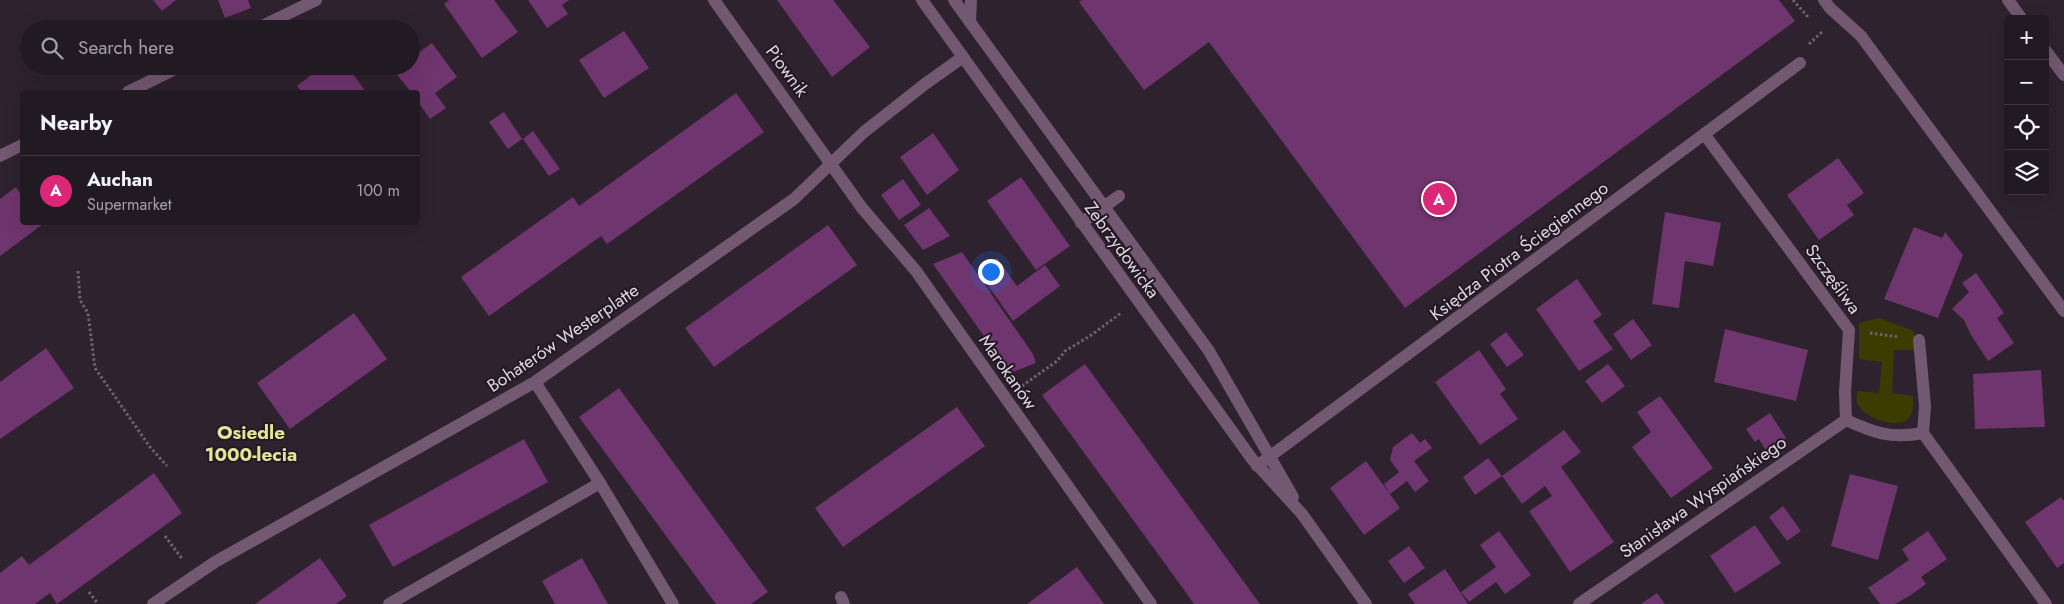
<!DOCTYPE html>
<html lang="en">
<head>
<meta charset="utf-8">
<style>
	body { margin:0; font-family:Jost,sans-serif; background:#2e272f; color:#f1f3f6 }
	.controls { position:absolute; right:15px; top:15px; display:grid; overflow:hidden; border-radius:5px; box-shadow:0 5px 20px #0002 }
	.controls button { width:45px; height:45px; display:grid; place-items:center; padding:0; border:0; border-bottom:1px solid #3f3840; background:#221a22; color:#f1f3f6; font:25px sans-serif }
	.you { position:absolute; left:990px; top:271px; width:18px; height:18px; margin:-12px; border:4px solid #fff; border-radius:50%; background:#1a73e8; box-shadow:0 0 0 8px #1a73e833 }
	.badge { display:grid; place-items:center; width:32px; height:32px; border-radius:50%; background:#db2777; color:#fff; font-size:16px; font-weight:700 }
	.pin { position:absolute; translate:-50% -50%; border:2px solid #fff; box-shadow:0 1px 5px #0006 }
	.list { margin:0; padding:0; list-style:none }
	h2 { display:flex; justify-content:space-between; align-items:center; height:65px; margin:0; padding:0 20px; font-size:21px }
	h2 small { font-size:16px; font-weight:400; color:#a2a1a5 }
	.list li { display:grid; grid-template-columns:32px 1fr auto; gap:15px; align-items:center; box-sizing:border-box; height:70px; padding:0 20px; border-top:1px solid #3f3840 }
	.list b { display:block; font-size:19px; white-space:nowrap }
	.list p { margin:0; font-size:16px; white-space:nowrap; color:#a2a1a5 }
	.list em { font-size:16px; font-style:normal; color:#a2a1a5 }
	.icon { flex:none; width:28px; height:28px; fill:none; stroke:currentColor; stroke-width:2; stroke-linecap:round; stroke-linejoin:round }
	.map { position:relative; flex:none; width:2064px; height:604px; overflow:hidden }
	.search { position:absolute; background:#221a22; box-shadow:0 5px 20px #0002; left:20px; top:20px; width:400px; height:55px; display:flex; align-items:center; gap:12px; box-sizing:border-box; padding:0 18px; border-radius:28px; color:#a2a1a5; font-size:19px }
	.panel { position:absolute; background:#221a22; box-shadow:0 5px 20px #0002; left:20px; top:90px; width:400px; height:135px; border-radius:5px }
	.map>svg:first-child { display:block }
	.green { fill:#3d3c00 }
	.building { fill:#6f356e }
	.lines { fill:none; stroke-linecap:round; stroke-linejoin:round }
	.path { stroke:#6d626d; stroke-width:3; stroke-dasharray:2.5 2.5; stroke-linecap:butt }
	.service { stroke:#725871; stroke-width:12 }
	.minor { stroke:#725871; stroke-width:12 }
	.tertiary { stroke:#725871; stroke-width:12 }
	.labels { text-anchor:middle; stroke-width:4; stroke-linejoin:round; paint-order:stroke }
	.street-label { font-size:18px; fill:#dfd6de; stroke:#241824 }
	.neighbourhood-label { font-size:19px; font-weight:bold; fill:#e4e495; stroke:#241824 }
</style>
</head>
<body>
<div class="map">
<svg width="2064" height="604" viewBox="0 0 2064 604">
	<rect width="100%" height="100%" fill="#2e222e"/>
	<path class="green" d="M1879,318l35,13 1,19h-21l-2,43 21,3c0,6 1,13 -2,19 -9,18 -48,3 -54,-12 -1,-4 0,-8 0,-12l22,2 3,-31 -23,-3v-36z"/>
	<path class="building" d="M153,0h23l-14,11z
		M218,0h30l3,8 -26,10z
		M449,0h45l24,32 -36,26 -38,-54z
		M528,0h41l-7,5 6,9 -21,14z
		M777,0h56l37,47 -38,30z
		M1082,0h697l16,21 -390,287 -196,-266 -65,48 -65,-88z
		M624,31l25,37 -45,30 -25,-38z
		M432,43l25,34 -22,16 11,15 -16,11 -12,-17v-10h-7l-17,-21 6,-5h11v-8z
		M323,66h24l19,26h-64l-5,-6z
		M736,93l28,39 -157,112 -6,-8 -112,80 -28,-39 112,-80 6,9z
		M504,112l18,27 -14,10 -19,-27z
		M533,131l27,38 -11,7 -26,-37z
		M933,133l26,37 -32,25 -27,-38z
		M1838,158l26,35 -17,12 7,10 -35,25 -32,-45z
		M1021,177l49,69 -34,24 -49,-69z
		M903,179l18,26 -22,15 -18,-25z
		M16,187l6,9v26h20l1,2 -43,32v-57z
		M929,208l21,28 -27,14 -19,-25z
		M1665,212l56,11 -8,43 -28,-5 -6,47 -27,-4z
		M828,225l29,40 -143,102 -29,-39z
		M1914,227l28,11 3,-6 18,23 -25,63 -54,-19z
		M962,252l71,102 3,9 -26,10 -77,-109z
		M997,258l20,28 28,-21 15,21 -47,35 -35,-50z
		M1976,273l28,40 -7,5 17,25 -26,18 -17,-26 -7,-15 -12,-11 17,-17 -7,-9z
		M1577,279l25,36 -9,6 20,28 -34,22 -43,-62z
		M354,313l33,46 -97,70 -33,-46z
		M1633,319l19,26 -21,15 -18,-26z
		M1725,329l83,21 -12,51 -82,-19z
		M1506,332l18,23 -17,12 -17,-23z
		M46,348l28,40 -74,51v-57z
		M1479,350l27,39 -6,5 18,25 -38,26 -45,-63z
		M1085,364l32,44 143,196h-66l-12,-17 -140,-192z
		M1608,364l17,22 -23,17 -17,-22z
		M2041,370l4,57 -70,2 -2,-55z
		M619,388l149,204 -17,12h-35l-137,-187z
		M1660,396l53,72 -42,30 -39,-51 19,-15 -14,-20z
		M957,407l28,39 -142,101 -28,-39z
		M1770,413l16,25 -19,14 -8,-13 -4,3 -9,-13z
		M1564,430l17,22 -20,15 53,75 -44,30 -41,-61 23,-15 -7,-10 -23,18 -20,-28 -27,19 -12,-18 25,-19 14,18z
		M1412,433l8,10 5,-4 7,9 -18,13 15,20 -14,11 -8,-11 -17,13 -6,-10 15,-12 -9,-12 3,-13z
		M524,439l24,43 -155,85 -24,-42z
		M1366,461l34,47 -36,27 -34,-47z
		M154,473l28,40 -125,91 -7,-11 -15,11h-35v-31l22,-17 7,9z
		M1850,474l48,12 -20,74 -47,-14z
		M2061,497l3,4v62l-7,5 -32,-46z
		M1783,506l18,25 -14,10 -18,-24z
		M1755,525l26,38 -46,30 -25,-37z
		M1499,531l32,44 -26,19 -9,-12 -27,20 -8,-10 35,-25 -16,-22z
		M1928,531l19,28 -26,18 5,7 -15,11 -16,9h-15l-12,-16 41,-28 -7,-11z
		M1409,546l16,22 -21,15 -16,-22z
		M320,558l27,38 -11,8h-81z
		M582,558l26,46h-53l-13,-23z
		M1077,567l27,37h-77l31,-23z
		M1445,569l23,35h-53l-7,-10z
		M1657,593l8,11h-24z"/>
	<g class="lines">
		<path class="path" d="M1793,0l15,17
			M1809,44l14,-13
			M78,271l2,29 8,13 7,55 55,79 17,19
			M1870,333l29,4
			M1022,386l35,-25 8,-10 25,-15 31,-23
			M165,536l18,24
			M89,592l9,12"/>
		<path class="service" d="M1824,0l6,8 31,28 203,275
			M2008,0l14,19
			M970,22l1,-22
			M2045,50l19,25
			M1081,223l38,-27
			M841,597l3,7
			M389,604l211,-121"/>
		<path class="minor" d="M714,0l148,208 54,63 235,333
			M256,29l60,-29
			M128,92l53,-26
			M1705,135l144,195 -4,62 1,28c29,13 45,19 77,13l123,171
			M0,156l22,-11
			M1919,340l6,66 -2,27
			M535,382l65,101 73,121
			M1257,466l543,-403
			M153,604l62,-42 320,-180 259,-183 70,-67 61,-48 38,-27
			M1579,604l267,-184"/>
		<path class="tertiary" d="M922,0l330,459 50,55 64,90
			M954,0l255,351 84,146"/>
	</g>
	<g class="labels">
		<g class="street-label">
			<text transform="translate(787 71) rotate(54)" y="6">Piownik</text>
			<text transform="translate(1122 250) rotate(54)" y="6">Zebrzydowicka</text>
			<text transform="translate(1519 251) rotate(-37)" y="6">Księdza Piotra Ściegiennego</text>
			<text transform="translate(1833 279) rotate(54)" y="6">Szczęśliwa</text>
			<text transform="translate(563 338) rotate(-34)" y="6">Bohaterów Westerplatte</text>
			<text transform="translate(1008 372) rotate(55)" y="6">Marokanów</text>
			<text transform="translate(1703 497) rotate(-35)" y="6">Stanisława Wyspiańskiego</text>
		</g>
		<g class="neighbourhood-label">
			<text x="251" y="439">Osiedle<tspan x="251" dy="22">1000-lecia</tspan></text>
		</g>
	</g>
</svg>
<div class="controls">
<button>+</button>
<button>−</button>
<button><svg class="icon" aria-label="locate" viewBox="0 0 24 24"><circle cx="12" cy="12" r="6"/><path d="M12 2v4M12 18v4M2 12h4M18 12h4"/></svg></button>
<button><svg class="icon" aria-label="layers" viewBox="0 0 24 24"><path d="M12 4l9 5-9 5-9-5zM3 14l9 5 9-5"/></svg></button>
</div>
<div class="you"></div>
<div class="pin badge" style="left:1439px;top:199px">A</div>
<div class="search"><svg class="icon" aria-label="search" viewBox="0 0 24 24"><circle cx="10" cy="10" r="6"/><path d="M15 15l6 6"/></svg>Search here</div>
<section class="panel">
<h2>Nearby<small></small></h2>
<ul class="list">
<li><span class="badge">A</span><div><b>Auchan</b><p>Supermarket</p></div><em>100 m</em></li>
</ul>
</section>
</div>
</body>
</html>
